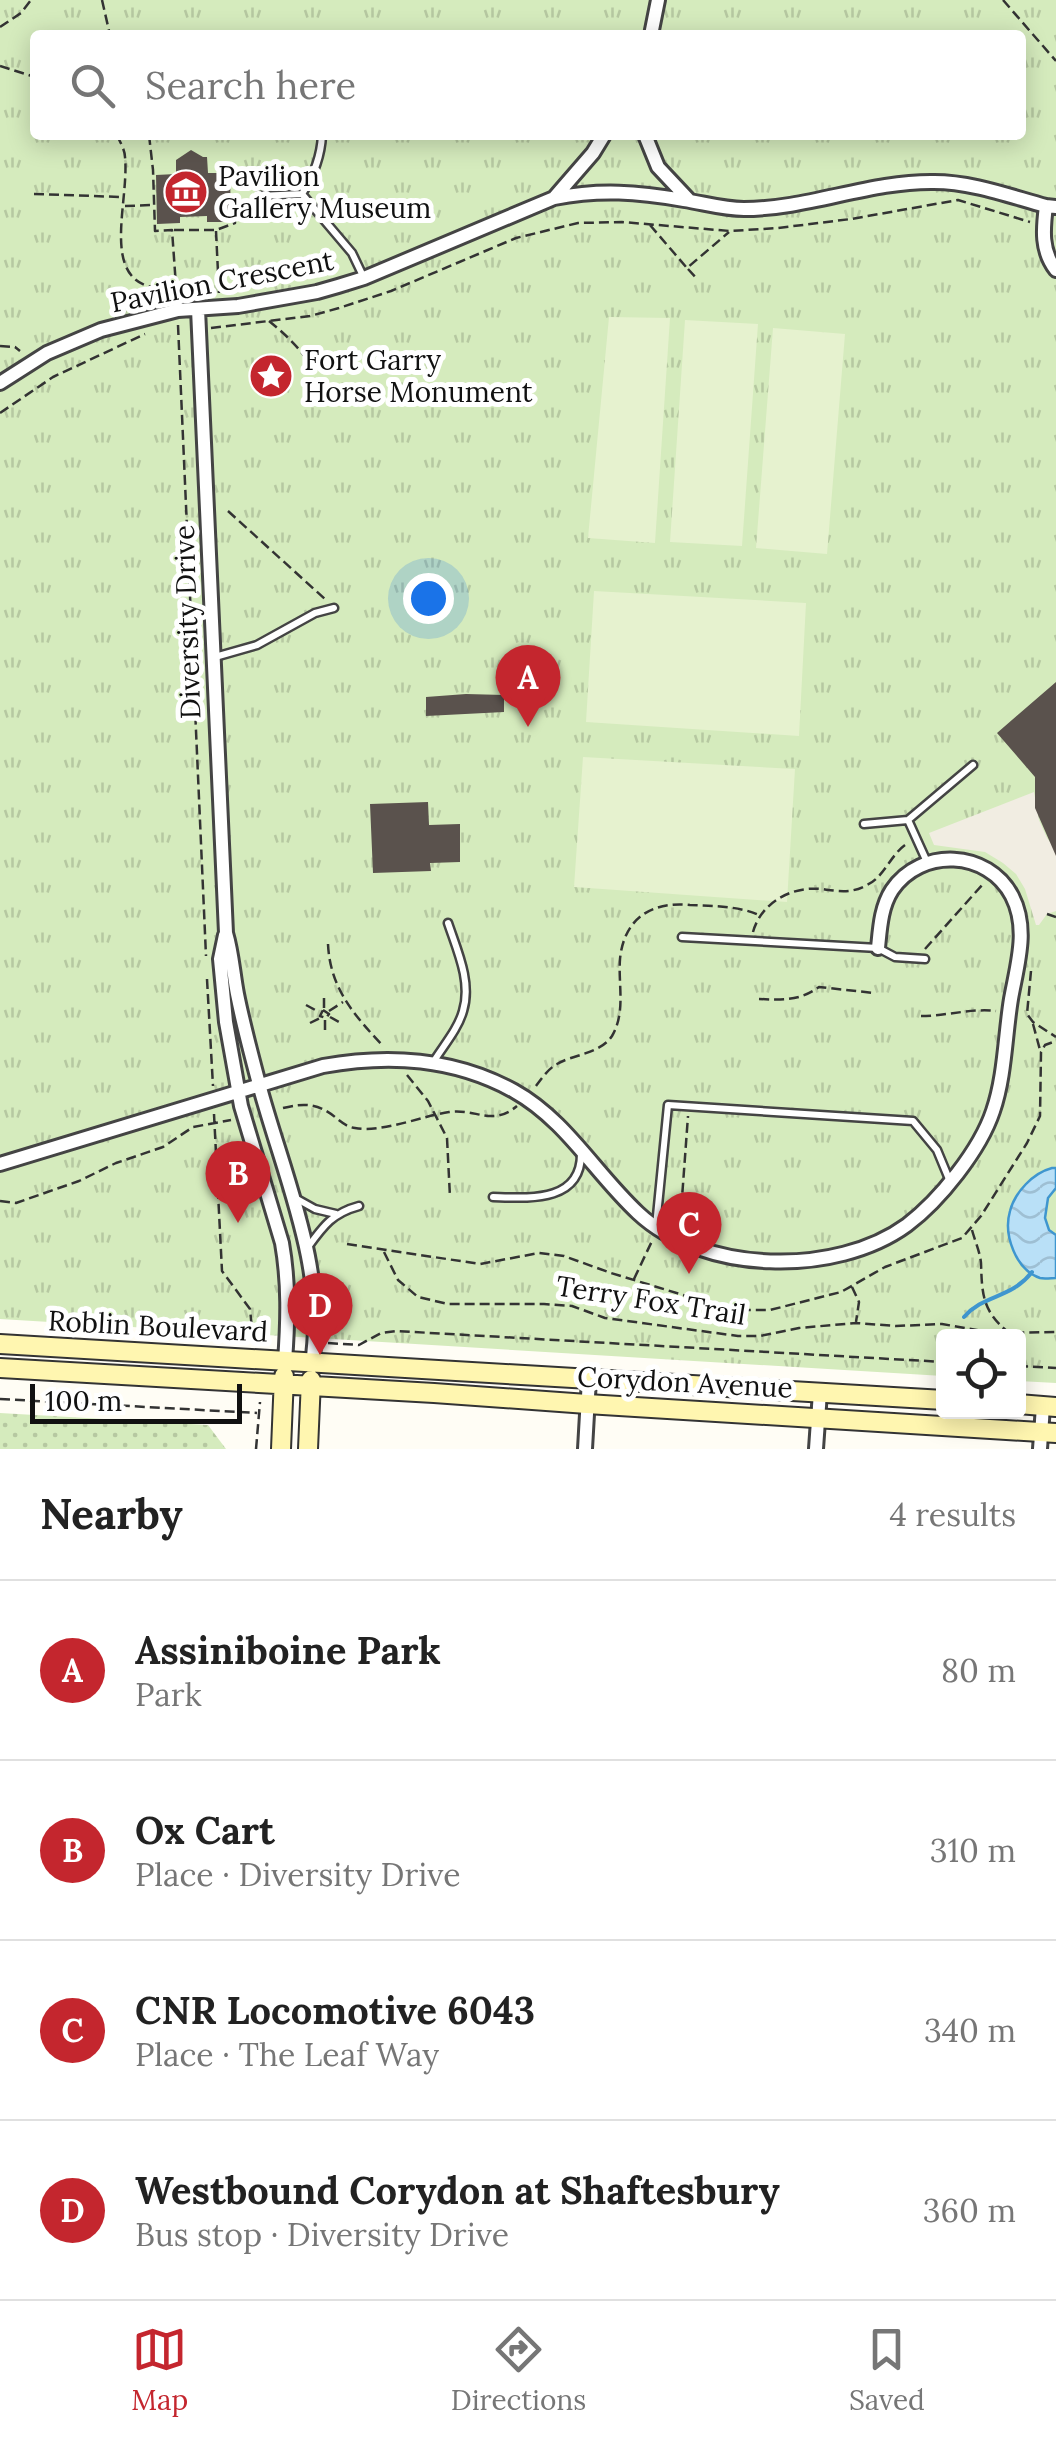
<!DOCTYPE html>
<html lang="en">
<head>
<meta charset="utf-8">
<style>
	body { margin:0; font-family:Lora,serif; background:#f6f6f6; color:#222 }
	.controls { position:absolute; right:30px; bottom:30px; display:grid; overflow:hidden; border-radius:10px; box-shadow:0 5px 25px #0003 }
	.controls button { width:90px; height:90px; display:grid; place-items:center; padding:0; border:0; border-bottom:2px solid #e0e0e0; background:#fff; color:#222; font:50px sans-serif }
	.scale { position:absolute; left:30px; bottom:25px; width:212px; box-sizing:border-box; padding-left:10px; border:5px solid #111; border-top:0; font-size:28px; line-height:35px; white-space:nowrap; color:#111; -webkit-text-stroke:8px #fff; paint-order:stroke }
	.you { position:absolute; left:428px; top:598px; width:35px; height:35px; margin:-25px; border:8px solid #fff; border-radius:50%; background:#1a73e8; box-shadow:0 0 0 15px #1a73e833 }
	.badge { display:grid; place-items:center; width:65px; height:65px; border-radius:50%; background:#c4262e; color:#fff; font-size:32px; font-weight:700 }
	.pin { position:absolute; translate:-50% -82px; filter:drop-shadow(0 2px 5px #0008) }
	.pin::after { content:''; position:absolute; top:52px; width:35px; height:30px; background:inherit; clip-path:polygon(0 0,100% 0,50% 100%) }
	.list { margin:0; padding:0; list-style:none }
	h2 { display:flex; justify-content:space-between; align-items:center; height:130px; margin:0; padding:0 40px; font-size:42px }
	h2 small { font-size:32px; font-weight:400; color:#767676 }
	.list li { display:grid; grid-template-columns:65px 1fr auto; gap:30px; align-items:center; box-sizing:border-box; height:180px; padding:0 40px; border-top:2px solid #e0e0e0 }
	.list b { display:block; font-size:38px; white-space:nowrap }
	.list p { margin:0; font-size:32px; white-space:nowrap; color:#767676 }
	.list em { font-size:32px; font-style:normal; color:#767676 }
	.icon { flex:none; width:55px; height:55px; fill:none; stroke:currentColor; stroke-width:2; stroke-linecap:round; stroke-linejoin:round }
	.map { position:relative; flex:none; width:1056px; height:1449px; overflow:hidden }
	.search { position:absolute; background:#fff; box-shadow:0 5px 25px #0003; left:30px; right:30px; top:30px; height:110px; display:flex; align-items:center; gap:25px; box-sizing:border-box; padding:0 35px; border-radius:10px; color:#767676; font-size:38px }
	.sheet { height:850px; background:#fff }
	nav { display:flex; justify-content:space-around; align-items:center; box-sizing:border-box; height:140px; border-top:2px solid #e0e0e0; background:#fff; font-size:28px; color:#767676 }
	nav a { display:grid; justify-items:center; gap:5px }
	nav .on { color:#c4262e }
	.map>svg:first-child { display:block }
	.grass { fill:url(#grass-dots) }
	.park { fill:url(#park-tufts); fill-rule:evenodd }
	.pitch { fill:#e6f2cf }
	.plaza { fill:#f1ede2 }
	.water { fill:url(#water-waves); stroke:#3f96cf; stroke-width:2.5 }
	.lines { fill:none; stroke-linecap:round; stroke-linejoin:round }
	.stream { stroke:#3f96cf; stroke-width:4 }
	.building { fill:#5a524d }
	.lane-casing { stroke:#444; stroke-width:11 }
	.street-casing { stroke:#444; stroke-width:18 }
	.secondary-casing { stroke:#333; stroke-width:22 }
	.path { stroke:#333; stroke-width:2.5; stroke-dasharray:10 5; stroke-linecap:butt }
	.lane { stroke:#fff; stroke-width:6 }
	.street { stroke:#fff; stroke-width:12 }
	.secondary { stroke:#fff6b0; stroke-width:18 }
	.labels { text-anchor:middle; stroke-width:10; stroke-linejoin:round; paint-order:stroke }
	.poi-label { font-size:28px; fill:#111; stroke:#fff; text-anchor:start }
	.street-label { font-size:28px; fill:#111; stroke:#fff }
</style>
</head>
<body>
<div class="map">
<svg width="1056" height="1449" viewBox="0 0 1056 1449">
	<defs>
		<pattern id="grass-dots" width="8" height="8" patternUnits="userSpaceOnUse" patternTransform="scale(2.5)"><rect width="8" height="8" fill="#d5ebbd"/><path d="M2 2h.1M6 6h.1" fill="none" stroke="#b6c8a1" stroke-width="1.8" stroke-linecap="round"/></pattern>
		<pattern id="park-tufts" width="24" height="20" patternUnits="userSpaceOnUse" patternTransform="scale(2.5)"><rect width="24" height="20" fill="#d5ebbd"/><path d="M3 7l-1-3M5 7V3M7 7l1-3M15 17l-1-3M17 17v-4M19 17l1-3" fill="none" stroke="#b6c8a1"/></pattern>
		<pattern id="water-waves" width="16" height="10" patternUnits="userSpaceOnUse" patternTransform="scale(2.5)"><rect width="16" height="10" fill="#b9e0f7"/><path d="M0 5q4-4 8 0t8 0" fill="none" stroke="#9ebfd3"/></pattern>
	</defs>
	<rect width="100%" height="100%" fill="#fffdf5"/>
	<path class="grass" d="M0,1413l208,12 18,24h-226z"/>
	<path class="park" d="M0,0h1056v1383l-37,-2 -1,-45h-74l-1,40 -943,-57zM35,35h986v100h-986z"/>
	<path class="pitch" d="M609,317l61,1 -15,225 -67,-5z
		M685,320l73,4 -16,222 -72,-4z
		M773,328l72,6 -18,220 -71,-6z
		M594,591l212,12 -7,133 -213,-14z
		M583,757l212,12 -8,133 -213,-15z"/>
	<path class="plaza" d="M1034,792l5,28 8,18 9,12v61l-9,3 -8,11h-3l-11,-36 -9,-15 -13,-11 -18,-11 -51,-7 -5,-12z"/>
	<path class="water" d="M1052,1168h4v20l-8,10 -3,20 4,12 7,5v43c-4,0 -12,1 -16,0 -24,-8 -37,-43 -30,-67 5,-19 23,-38 42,-43z"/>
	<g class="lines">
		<path class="stream" d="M964,1317c20,-23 47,-18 68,-45
			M960,1336l1,-2
			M943,1352h1"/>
	</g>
	<path class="building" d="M191,150l12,7h4l1,16h22l1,49h-24v-6l-27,1v6l-23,1 -1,-49 20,-1v-14z
		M1056,682v174l-21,-48v-31l-38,-44z
		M466,694l38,1v17l-78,4v-19z
		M428,802l1,23 31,-1v38l-30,1 1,8 -58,2 -3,-69z"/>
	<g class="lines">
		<defs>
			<path id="lane" d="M302,194c12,-19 19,-37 20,-59
				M259,196l43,-2 50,59 11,23
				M215,657l42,-12 58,-32 19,-5
				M864,824l44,-4
				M927,862l-19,-42 65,-55
				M682,937l196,11 17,9 30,2
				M434,1061c10,-16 24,-32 29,-50 9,-29 -6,-61 -15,-88
				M493,1197c35,1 88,6 88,-43
				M297,1199l18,10 21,5
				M656,1226l12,-121 245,16 24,29 12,29
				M308,1247c16,-22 25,-34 51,-41"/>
			<path id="street" d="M651,35l7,-35
				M645,135l13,32 31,33
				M554,198l39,-45 11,-18
				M1046,206c-3,23 -5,45 10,64
				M198,309l28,624c6,20 7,40 11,61 6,30 14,60 22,90 24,90 68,185 53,279
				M0,383l47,-30 54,-23 77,-20 60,-4 79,-14 21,-6 26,-8 190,-80c47,-9 83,-6 130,2 20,3 39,9 60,9 64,0 126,-28 190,-27 38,0 75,14 112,24l10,1
				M225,935l-5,24 6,63 15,84 41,137c7,40 6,78 3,118
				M0,1164l323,-98c67,-12 131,-8 191,25 52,29 81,82 124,122 65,61 198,64 269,12 33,-25 73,-75 86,-114 12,-35 12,-75 18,-112 6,-34 18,-70 1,-103 -24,-46 -91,-49 -120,-6 -11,17 -12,38 -14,58
				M585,1449l4,-70
				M816,1449l4,-57
				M1040,1449l3,-43"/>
			<path id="secondary" d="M0,1344l944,56
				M0,1368l434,25 153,11 469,29
				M1018,1404l38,3
				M281,1449l3,-73
				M308,1449l3,-69"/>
		</defs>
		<use href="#lane" class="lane-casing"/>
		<use href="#street" class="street-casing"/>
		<use href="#secondary" class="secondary-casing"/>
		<path class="path" d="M102,0l8,35
			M1003,0l53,61
			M0,27l21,-14 10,-13
			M0,66l35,11
			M117,135c3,7 8,15 8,22 5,50 -32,139 51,131l1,9
			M149,135l4,35 2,61 17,-1 4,56
			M34,194l88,3
			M125,206l27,-1
			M650,225l37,43 42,-36
			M174,230h42l19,-7v-22l16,-1
			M216,231l3,62
			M688,269l10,11
			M269,321c27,22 49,45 55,80h18
			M178,325l28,631
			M211,328l99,-12 29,-8 52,-17 125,-53 62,-15 44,-1 108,9 48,-3 73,-9 107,-19 72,22
			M0,346l15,1 5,4
			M0,413l53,-36 92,-43
			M228,511l98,89
			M1047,914l9,3
			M753,932c8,-29 38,-46 68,-43 17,2 30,5 46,-4 17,-8 23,-29 38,-40
			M328,944c2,44 26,71 55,102
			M925,949l58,-65
			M1031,971l-4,43 6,8 23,15
			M207,979l6,107
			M324,998v12
			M759,999c23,1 41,2 60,-12l55,6
			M306,1005l13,7
			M323,1010l6,4 -3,4 -6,-2z
			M329,1011l14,-9
			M921,1016c26,0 50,-8 75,-5
			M330,1017l9,5
			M325,1020v11
			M310,1023l10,-5
			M1033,1024l7,26
			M407,1075l21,26 19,37 3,59
			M536,1086c6,-8 12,-17 21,-22 17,-10 43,-10 55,-28 14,-24 6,-51 8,-77 4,-41 32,-58 70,-54 23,1 49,1 69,10
			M283,1108c20,-5 35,-5 52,9 6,5 12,10 20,11 27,5 67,-12 94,-16 27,-4 43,15 68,-6
			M214,1114l8,157 28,38 3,30 6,3
			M0,1201l16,2 63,-22 37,-18 47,-16 30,-20 38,-7
			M669,1219l13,-21 6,-82
			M972,1230c3,11 8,22 9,33 1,30 1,48 27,69
			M347,1244l133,20 59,-11 25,3 47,17 121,37h38l71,-18 44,-25 77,-29 19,-22 46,-73 13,-27 1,-64 4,-7 11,-4
			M384,1252l14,28 20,17 30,7h96l28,2 33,12 133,18h22l39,-8 57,-5 40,3 46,-2 52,9 62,-1
			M634,1279l18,-38
			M852,1287l7,15 -3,20
			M328,1343l31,2 22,-12 15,-2 548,31
			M1018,1366l38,2
			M0,1399l257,14
			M256,1449l4,-47"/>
		<use href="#lane" class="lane"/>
		<use href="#street" class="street"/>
		<use href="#secondary" class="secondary"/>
	</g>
	<defs>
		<symbol id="museum-disc" viewBox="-11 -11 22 22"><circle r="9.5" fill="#c4262e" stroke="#fff"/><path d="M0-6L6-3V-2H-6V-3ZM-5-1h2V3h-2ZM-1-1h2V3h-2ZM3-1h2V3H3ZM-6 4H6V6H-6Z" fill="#fff"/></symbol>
		<symbol id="sight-disc" viewBox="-11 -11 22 22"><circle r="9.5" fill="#c4262e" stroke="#fff"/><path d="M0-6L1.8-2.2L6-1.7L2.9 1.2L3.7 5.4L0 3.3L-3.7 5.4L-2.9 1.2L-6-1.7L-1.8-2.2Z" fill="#fff"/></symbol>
	</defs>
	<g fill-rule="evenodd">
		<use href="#museum-disc" x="161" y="167" width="50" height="50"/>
		<use href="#sight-disc" x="246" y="351" width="50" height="50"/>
	</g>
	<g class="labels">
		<g class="poi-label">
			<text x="218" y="186">Pavilion<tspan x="218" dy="32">Gallery Museum</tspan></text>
			<text x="304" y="370">Fort Garry<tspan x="304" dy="32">Horse Monument</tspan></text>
		</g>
		<g class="street-label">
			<text transform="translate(222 281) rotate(-11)" y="10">Pavilion Crescent</text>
			<text transform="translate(187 622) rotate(-92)" y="10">Diversity Drive</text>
			<text transform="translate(651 1300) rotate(9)" y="10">Terry Fox Trail</text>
			<text transform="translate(158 1326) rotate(3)" y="10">Roblin Boulevard</text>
			<text transform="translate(685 1382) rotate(3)" y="10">Corydon Avenue</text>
		</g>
	</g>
</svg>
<div class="controls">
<button><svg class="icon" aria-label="locate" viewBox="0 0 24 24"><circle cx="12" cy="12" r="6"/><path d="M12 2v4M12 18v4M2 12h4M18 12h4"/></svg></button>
</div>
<div class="scale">100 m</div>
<div class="you"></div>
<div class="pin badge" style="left:528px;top:727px">A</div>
<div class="pin badge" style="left:238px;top:1223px">B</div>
<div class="pin badge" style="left:689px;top:1274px">C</div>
<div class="pin badge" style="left:320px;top:1355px">D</div>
<div class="search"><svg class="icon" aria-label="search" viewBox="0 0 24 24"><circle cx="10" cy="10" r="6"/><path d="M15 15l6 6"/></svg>Search here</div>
</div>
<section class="sheet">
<h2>Nearby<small>4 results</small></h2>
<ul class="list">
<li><span class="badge">A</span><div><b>Assiniboine Park</b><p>Park</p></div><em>80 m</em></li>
<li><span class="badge">B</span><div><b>Ox Cart</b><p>Place · Diversity Drive</p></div><em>310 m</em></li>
<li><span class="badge">C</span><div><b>CNR Locomotive 6043</b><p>Place · The Leaf Way</p></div><em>340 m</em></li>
<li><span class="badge">D</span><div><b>Westbound Corydon at Shaftesbury</b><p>Bus stop · Diversity Drive</p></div><em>360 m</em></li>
</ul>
</section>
<nav>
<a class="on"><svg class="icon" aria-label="map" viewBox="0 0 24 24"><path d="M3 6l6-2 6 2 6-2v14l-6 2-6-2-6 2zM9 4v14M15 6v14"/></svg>Map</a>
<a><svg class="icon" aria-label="directions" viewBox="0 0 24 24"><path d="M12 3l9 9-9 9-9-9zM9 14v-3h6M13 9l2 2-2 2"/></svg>Directions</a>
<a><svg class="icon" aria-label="saved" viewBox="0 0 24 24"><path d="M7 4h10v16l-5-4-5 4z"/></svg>Saved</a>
</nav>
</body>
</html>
